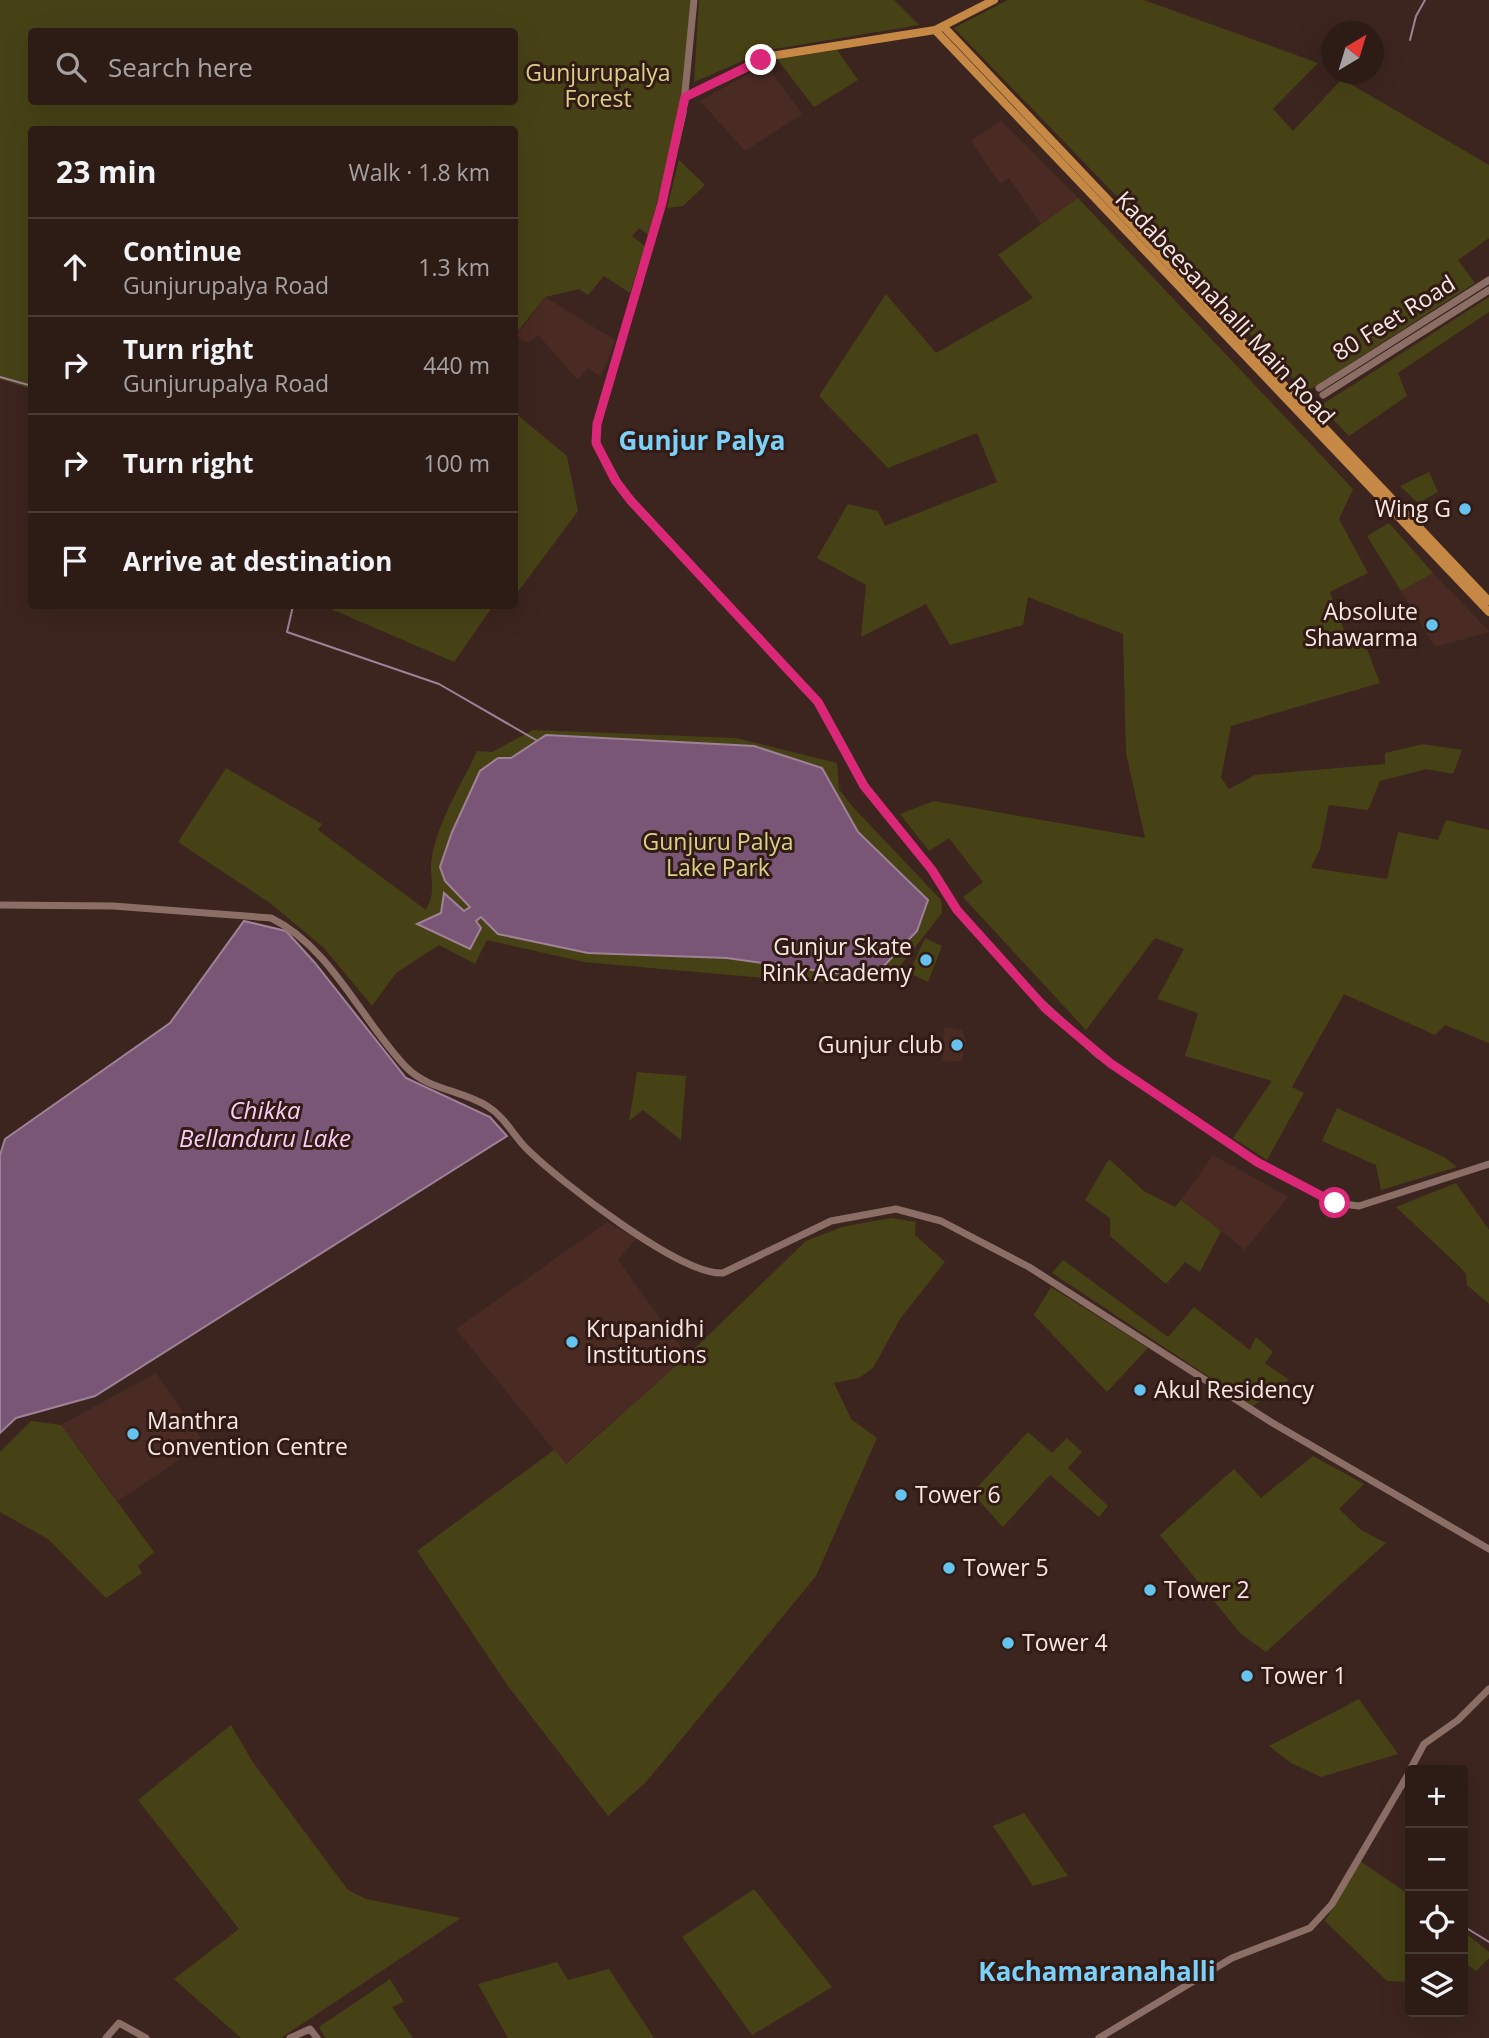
<!DOCTYPE html>
<html lang="en">
<head>
<meta charset="utf-8">
<style>
	body { margin:0; font-family:"Open Sans",sans-serif; background:#392923; color:#f1f3f6 }
	.controls { position:absolute; right:21px; bottom:21px; display:grid; overflow:hidden; border-radius:7px; box-shadow:0 7px 28px #0002 }
	.controls button { width:63px; height:63px; display:grid; place-items:center; padding:0; border:0; border-bottom:2px solid #483a35; background:#2d1c16; color:#f1f3f6; font:35px sans-serif }
	.compass { position:absolute; left:1321px; top:21px; width:63px; height:63px; border-radius:50%; background:#2d1c16; box-shadow:0 7px 28px #0002; rotate:38deg }
	.stop { position:absolute; width:21px; height:21px; margin:-16px; border:5px solid #db2777; border-radius:50%; background:#fff }
	.stop.end { background:#db2777; border-color:#fff; box-shadow:0 2px 7px #0008 }
	.list { margin:0; padding:0; list-style:none }
	h2 { display:flex; justify-content:space-between; align-items:center; height:91px; margin:0; padding:0 28px; font-size:30px }
	h2 small { font-size:23px; font-weight:400; color:#a7a1a1 }
	.list li { display:grid; grid-template-columns:46px 1fr auto; gap:21px; align-items:center; box-sizing:border-box; height:98px; padding:0 28px; border-top:2px solid #483a35 }
	.list b { display:block; font-size:26px; white-space:nowrap }
	.list p { margin:0; font-size:23px; white-space:nowrap; color:#a7a1a1 }
	.list em { font-size:23px; font-style:normal; color:#a7a1a1 }
	.icon { flex:none; width:38px; height:38px; fill:none; stroke:currentColor; stroke-width:2; stroke-linecap:round; stroke-linejoin:round }
	.map { position:relative; flex:none; width:1489px; height:2038px; overflow:hidden }
	.search { position:absolute; background:#2d1c16; box-shadow:0 7px 28px #0002; left:28px; top:28px; width:490px; height:77px; display:flex; align-items:center; gap:18px; box-sizing:border-box; padding:0 24px; border-radius:7px; color:#a7a1a1; font-size:26px }
	.panel { position:absolute; background:#2d1c16; box-shadow:0 7px 28px #0002; left:28px; top:126px; width:490px; height:483px; border-radius:7px }
	.map>svg:first-child { display:block }
	.built { fill:#4a2b23 }
	.green { fill:#474216; fill-rule:evenodd }
	.water { fill:#795676; stroke:#9f8297; stroke-width:2 }
	.lines { fill:none; stroke-linecap:round; stroke-linejoin:round }
	.stream { stroke:#9f8297; stroke-width:2 }
	.secondary { stroke:#8b6f67; stroke-width:7 }
	.primary { stroke:#c58945; stroke-width:8 }
	.route { stroke:#db2777; stroke-width:9 }
	.poi-dot { fill:#65c4ef; stroke:#321b15; stroke-width:2.5 }
	.labels { text-anchor:middle; stroke-width:6; stroke-linejoin:round; paint-order:stroke }
	.park-label { font-size:23px; fill:#dad287; stroke:#321b15 }
	.street-label { font-size:23px; fill:#f8e7e3; stroke:#321b15 }
	.poi-label { font-size:23px; fill:#f8e7e3; stroke:#321b15; text-anchor:start }
	.water-label { font-size:24px; font-style:italic; fill:#faccf6; stroke:#321b15 }
	.quarter-label { font-size:26px; font-weight:bold; fill:#7bd1f9; stroke:#321b15 }
</style>
</head>
<body>
<div class="map">
<svg width="1489" height="2038" viewBox="0 0 1489 2038">
	<rect width="100%" height="100%" fill="#3c251e"/>
	<path class="built" d="M766,64l36,50 -57,37 -45,-50z
		M1001,120l77,78 -37,26 -32,-46 -9,6 -29,-43z
		M545,297l70,43 -14,37 -13,-9 -10,12 -40,-45 -11,8 -11,-7z
		M1433,573l56,58v1l-54,15 -34,-56z
		M944,1027l18,3 4,10 -4,21 -20,1z
		M1213,1155l75,42 -43,53 -64,-50z
		M607,1222l29,17 -18,21 69,96 -122,108 -109,-135z
		M156,1373l48,70 -86,58 -57,-76z"/>
	<path class="green" d="M0,0h691l-11,119 -32,116 -9,-7 -7,8 13,10 -15,47 -26,-17 -16,19 -9,-6 -34,8 -30,38 -1,-205h-482l-1,259 -31,-10zM32,32h482v70h-482z
		M699,0h195l25,25 -151,25 -74,32z
		M1008,0h136l174,63 -45,46 20,22 49,-52 147,86v73l-31,22 17,23 -169,109 -352,-364z
		M837,50l21,30 -44,27 -37,-48z
		M679,160l26,25 -22,21 -16,2z
		M1078,198l275,291 -14,30 29,54 -38,19 17,46 13,-7 20,52 -149,43 -10,52 8,11 26,-14 130,-11v-11l38,-9 39,6 -9,24 -27,-5 -46,12 -12,29 -39,-5 -9,44 -9,19 76,11 11,-47 40,8 8,-20 43,10v213l-44,-18 -10,10 -91,-41 -52,93 12,6 -37,67 -34,-22 39,-57 -87,-25 13,-43 -41,-14 27,-50 -29,-11 -69,92 -123,-133 20,-15 -34,-44 -20,13 -29,-37 34,-13 211,37 -19,-85 -3,-119 -95,-37 -5,28 -73,20 -24,-41 -65,33 5,-52 -49,-27 31,-54 30,7 7,15 112,-44 -20,-49 -89,35 -69,-72 67,-102 50,59 97,-55 -35,-43z
		M1489,297v15l-91,61 9,23 -58,40 -29,-30z
		M515,413l52,43 11,55 -61,82 -3,-1z
		M1429,472l9,20 -20,11 -18,-17z
		M1389,523l44,50 -32,18 -34,-55z
		M324,606h169l-39,56z
		M533,730l203,8 101,25 2,26 13,17 89,94 1,13 -41,52 -19,15 -72,2 -226,-20 -97,-22 -12,24 -36,-19 -43,28 -24,33 -48,-58 -54,-45 -92,-61 48,-74 96,56 -4,6 108,80c12,-22 2,-31 6,-53 6,-36 30,-73 45,-106l15,1z
		M925,938l17,8 -14,36 -19,-9z
		M637,1072l49,4 -5,64 -38,-30 -14,11z
		M1337,1108l107,49 13,10 -76,23 -5,-25 -54,-24z
		M1109,1159l35,32 31,16 6,-7 40,31 -21,41 -15,-10 -19,22 -56,-48v-18l-25,-18z
		M1456,1183l33,47v74l-22,-19 -1,-11 -5,-6 -65,-61z
		M891,1218l25,4 -1,13 30,27 -45,57 -27,49 -14,10 -25,5 17,36 26,19 -61,138 -170,206 -38,34 -100,-130 -91,-135 137,-101 12,14 121,-108 119,-115 36,-14z
		M1063,1260l105,77 26,-30 56,43 6,-13 17,15 -8,11 24,17 -36,26 -201,-133z
		M1051,1287l97,61 -41,44 -73,-77z
		M31,1421l30,4 93,127 -16,14 4,7 -36,25 -58,-59 -48,-27v-60z
		M1028,1432l24,21 15,-15 15,14 -14,16 40,38 -9,11 -49,-42 -47,52 -31,-34z
		M1313,1456l51,28 -25,25 22,21 25,13 -120,109 -26,-19 -80,-98 74,-66 27,29z
		M1359,1699l39,55 -77,23 -30,-14 -22,-17z
		M231,1725l21,36 96,129 18,9 95,19 -180,120h-40l-67,-59 65,-50 -101,-129z
		M1024,1813l44,63 -35,10 -40,-60z
		M1360,1861l50,34v87l-23,-1 -62,-60z
		M754,1889l78,98 -80,48 -70,-98z
		M1463,1931l26,21v6l-13,13 -13,-10z
		M557,1962l11,18 41,-11 45,69h-146l-30,-54z
		M390,1979l14,23 -12,5 21,31h-88l-6,-11z"/>
	<path class="water" d="M546,735l208,11 68,22 36,64 70,68 -11,31 -37,39 -38,4 -115,-16 -139,-5 -90,-19 -17,-17 -5,4 5,7 -11,21 -53,-25 24,-11 3,-20 20,18 6,-4 -25,-26 -5,-14 12,-35 28,-61 18,-13h13z
		M244,921l42,10 29,32 91,115 84,39 17,19 -412,260 -79,22 -16,15v-278l5,-16 165,-116z"/>
	<g class="lines">
		<path class="stream" d="M1410,40l6,-24 9,-16
			M0,377l32,9
			M293,606l-6,26 152,52 97,56
			M1463,1926l26,16"/>
		<path class="secondary" d="M694,0l-11,113 -21,90 -65,221 -1,19 26,47 196,212 47,84 67,84 25,40 71,80 69,64 160,108 78,41 24,3 130,-42
			M1319,388l170,-108
			M1323,395l166,-105
			M0,905l113,1 158,12c60,29 90,102 135,149 22,23 56,23 81,39 17,10 26,29 40,43 31,31 154,127 196,124l108,-52 65,-12 45,12 88,46 242,155 218,127
			M1410,1770l14,-26 34,-24 31,-31
			M106,2038l13,-15 27,15
			M290,2038l20,-9 7,9
			M1099,2038l133,-80 78,-30 22,-24 78,-133"/>
		<path class="primary" d="M943,26l546,575
			M935,30l554,582
			M685,97l86,-41 164,-26 59,-30"/>
	</g>
	<g class="lines">
		<path class="route" d="M761,60l-76,37 -23,106 -65,221 -1,19 19,37 16,21 187,201 46,84 68,84 25,40 89,99 64,54 147,99 78,41"/>
	</g>
	<g class="poi-dot">
		<circle cx="1465" cy="509" r="7"/>
		<circle cx="1432" cy="625" r="7"/>
		<circle cx="926" cy="960" r="7"/>
		<circle cx="957" cy="1045" r="7"/>
		<circle cx="572" cy="1342" r="7"/>
		<circle cx="1140" cy="1390" r="7"/>
		<circle cx="133" cy="1434" r="7"/>
		<circle cx="901" cy="1495" r="7"/>
		<circle cx="949" cy="1568" r="7"/>
		<circle cx="1150" cy="1590" r="7"/>
		<circle cx="1008" cy="1643" r="7"/>
		<circle cx="1247" cy="1676" r="7"/>
	</g>
	<g class="labels">
		<g class="park-label">
			<text x="598" y="81">Gunjurupalya<tspan x="598" dy="26">Forest</tspan></text>
			<text x="718" y="850">Gunjuru Palya<tspan x="718" dy="26">Lake Park</tspan></text>
		</g>
		<g class="street-label">
			<text transform="translate(1225 308) rotate(47)" y="8">Kadabeesanahalli Main Road</text>
			<text transform="translate(1394 318) rotate(-32)" y="8">80 Feet Road</text>
		</g>
		<g class="poi-label">
			<text x="1451" y="517" text-anchor="end">Wing G</text>
			<text x="1418" y="620" text-anchor="end">Absolute<tspan x="1418" dy="26">Shawarma</tspan></text>
			<text x="912" y="955" text-anchor="end">Gunjur Skate<tspan x="912" dy="26">Rink Academy</tspan></text>
			<text x="943" y="1053" text-anchor="end">Gunjur club</text>
			<text x="586" y="1337">Krupanidhi<tspan x="586" dy="26">Institutions</tspan></text>
			<text x="1154" y="1398">Akul Residency</text>
			<text x="147" y="1429">Manthra<tspan x="147" dy="26">Convention Centre</tspan></text>
			<text x="915" y="1503">Tower 6</text>
			<text x="963" y="1576">Tower 5</text>
			<text x="1164" y="1598">Tower 2</text>
			<text x="1022" y="1651">Tower 4</text>
			<text x="1261" y="1684">Tower 1</text>
		</g>
		<g class="water-label">
			<text x="265" y="1119">Chikka<tspan x="265" dy="28">Bellanduru Lake</tspan></text>
		</g>
		<g class="quarter-label">
			<text x="702" y="450">Gunjur Palya</text>
			<text x="1097" y="1981">Kachamaranahalli</text>
		</g>
	</g>
</svg>
<div class="controls">
<button>+</button>
<button>−</button>
<button><svg class="icon" aria-label="locate" viewBox="0 0 24 24"><circle cx="12" cy="12" r="6"/><path d="M12 2v4M12 18v4M2 12h4M18 12h4"/></svg></button>
<button><svg class="icon" aria-label="layers" viewBox="0 0 24 24"><path d="M12 4l9 5-9 5-9-5zM3 14l9 5 9-5"/></svg></button>
</div>
<svg class="compass" viewBox="-18 -18 36 36"><path d="M0-13l5 13h-10z" fill="#e53935"/><path d="M0 13l5-13h-10z" fill="#a7a1a1"/></svg>
<div class="stop" style="left:1335px;top:1203px"></div>
<div class="stop end" style="left:761px;top:60px"></div>
<div class="search"><svg class="icon" aria-label="search" viewBox="0 0 24 24"><circle cx="10" cy="10" r="6"/><path d="M15 15l6 6"/></svg>Search here</div>
<section class="panel">
<h2>23 min<small>Walk · 1.8 km</small></h2>
<ul class="list">
<li><svg class="icon" aria-label="ahead" viewBox="0 0 24 24"><path d="M12 20V5M6 11l6-6 6 6"/></svg><div><b>Continue</b><p>Gunjurupalya Road</p></div><em>1.3 km</em></li>
<li><svg class="icon" aria-label="right" viewBox="0 0 24 24"><path d="M7 20v-9h11M14 6l5 5-5 5"/></svg><div><b>Turn right</b><p>Gunjurupalya Road</p></div><em>440 m</em></li>
<li><svg class="icon" aria-label="right" viewBox="0 0 24 24"><path d="M7 20v-9h11M14 6l5 5-5 5"/></svg><div><b>Turn right</b></div><em>100 m</em></li>
<li><svg class="icon" aria-label="arrive" viewBox="0 0 24 24"><path d="M6 21V4h12l-3 4 3 4H6"/></svg><div><b>Arrive at destination</b></div></li>
</ul>
</section>
</div>
</body>
</html>
